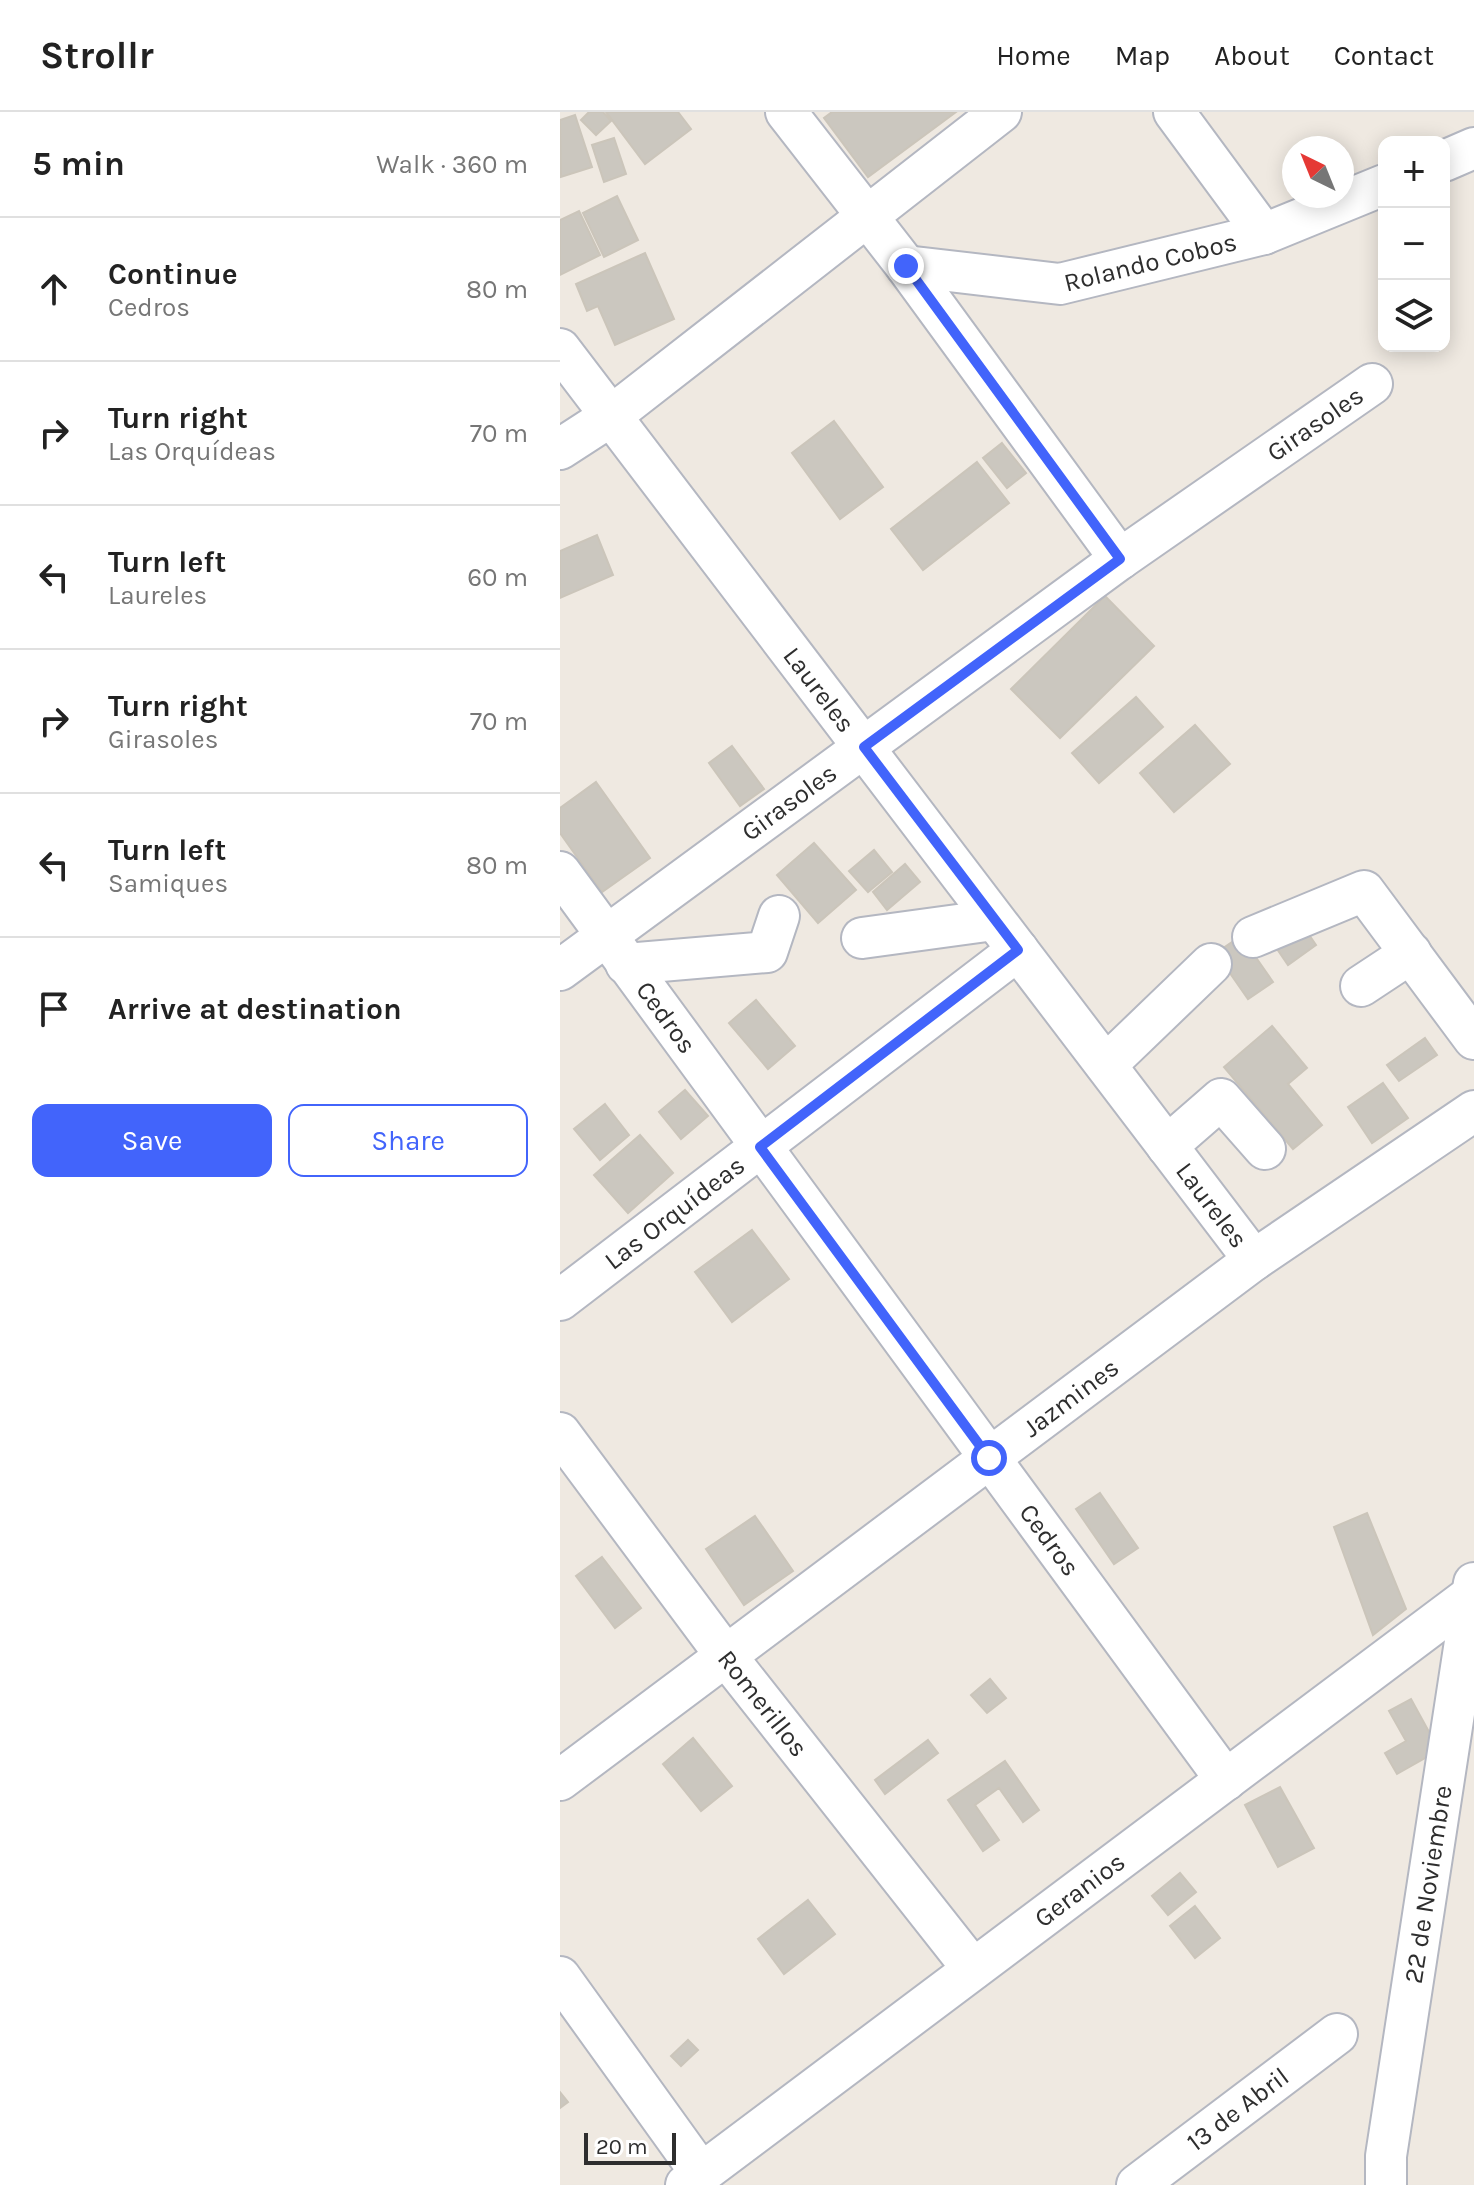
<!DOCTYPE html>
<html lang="en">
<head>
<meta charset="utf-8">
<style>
	body { margin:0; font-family:Karla,sans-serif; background:#f2f2f2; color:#222 }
	.controls { position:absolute; right:24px; top:24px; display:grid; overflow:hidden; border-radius:16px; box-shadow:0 4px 20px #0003 }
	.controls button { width:72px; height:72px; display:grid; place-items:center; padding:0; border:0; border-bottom:2px solid #e0e0e0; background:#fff; color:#222; font:40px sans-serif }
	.compass { position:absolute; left:722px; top:24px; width:72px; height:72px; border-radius:50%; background:#fff; box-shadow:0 4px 20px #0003; rotate:317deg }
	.scale { position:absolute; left:24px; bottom:20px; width:92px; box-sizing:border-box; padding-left:8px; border:4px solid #2e2e2e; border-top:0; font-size:22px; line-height:28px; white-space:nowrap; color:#2e2e2e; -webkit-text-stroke:6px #fff; paint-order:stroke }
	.stop { position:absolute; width:24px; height:24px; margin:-18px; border:6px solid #4264fb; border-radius:50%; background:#fff }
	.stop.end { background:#4264fb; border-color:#fff; box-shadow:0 2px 8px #0008 }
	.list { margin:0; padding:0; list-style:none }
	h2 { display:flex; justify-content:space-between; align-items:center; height:104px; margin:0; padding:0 32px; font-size:34px }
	h2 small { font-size:26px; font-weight:400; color:#767676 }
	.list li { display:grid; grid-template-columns:52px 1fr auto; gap:24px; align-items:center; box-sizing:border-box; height:144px; padding:0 32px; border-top:2px solid #e0e0e0 }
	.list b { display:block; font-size:30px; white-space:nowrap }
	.list p { margin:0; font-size:26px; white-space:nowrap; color:#767676 }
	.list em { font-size:26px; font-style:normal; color:#767676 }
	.actions { display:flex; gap:16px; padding:24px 32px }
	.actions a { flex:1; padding:18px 0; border:2px solid #4264fb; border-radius:16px; text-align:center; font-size:28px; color:#4264fb }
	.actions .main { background:#4264fb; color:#fff }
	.icon { flex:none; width:44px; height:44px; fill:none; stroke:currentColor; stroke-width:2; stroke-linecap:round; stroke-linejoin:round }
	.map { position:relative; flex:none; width:914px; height:2073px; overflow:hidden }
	header { display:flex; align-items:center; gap:48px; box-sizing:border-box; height:112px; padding:0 40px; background:#fff; border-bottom:2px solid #e0e0e0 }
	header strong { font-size:38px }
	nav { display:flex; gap:44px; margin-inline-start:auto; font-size:28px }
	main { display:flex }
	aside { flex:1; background:#fff }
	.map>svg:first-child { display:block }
	.building { fill:#cbc7bf; stroke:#cbc5ba; stroke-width:2 }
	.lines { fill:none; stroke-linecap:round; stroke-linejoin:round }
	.minor-casing { stroke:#b4b7c1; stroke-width:44 }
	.minor { stroke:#fff; stroke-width:40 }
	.route { stroke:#4264fb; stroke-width:10 }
	.labels { text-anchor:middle; stroke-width:7; stroke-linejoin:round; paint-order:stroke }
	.street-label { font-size:26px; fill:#2e2e2e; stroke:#fff }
</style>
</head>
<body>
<header>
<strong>Strollr</strong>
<nav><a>Home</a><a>Map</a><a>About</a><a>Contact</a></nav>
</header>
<main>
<aside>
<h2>5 min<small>Walk · 360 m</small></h2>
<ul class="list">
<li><svg class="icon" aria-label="ahead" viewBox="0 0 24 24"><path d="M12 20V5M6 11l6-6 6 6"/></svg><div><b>Continue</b><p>Cedros</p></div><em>80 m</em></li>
<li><svg class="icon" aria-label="right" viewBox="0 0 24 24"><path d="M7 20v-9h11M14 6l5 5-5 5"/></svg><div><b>Turn right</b><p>Las Orquídeas</p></div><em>70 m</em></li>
<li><svg class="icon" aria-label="left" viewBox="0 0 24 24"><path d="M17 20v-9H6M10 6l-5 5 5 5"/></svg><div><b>Turn left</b><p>Laureles</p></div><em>60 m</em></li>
<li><svg class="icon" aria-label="right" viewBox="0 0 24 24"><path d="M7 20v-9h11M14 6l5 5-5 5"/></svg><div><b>Turn right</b><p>Girasoles</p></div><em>70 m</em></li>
<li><svg class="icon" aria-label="left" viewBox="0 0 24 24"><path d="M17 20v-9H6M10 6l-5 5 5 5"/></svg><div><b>Turn left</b><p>Samiques</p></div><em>80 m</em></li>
<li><svg class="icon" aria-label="arrive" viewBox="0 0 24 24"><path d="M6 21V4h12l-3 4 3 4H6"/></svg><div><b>Arrive at destination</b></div></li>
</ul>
<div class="actions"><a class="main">Save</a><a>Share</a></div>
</aside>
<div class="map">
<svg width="914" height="2073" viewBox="0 0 914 2073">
	<rect width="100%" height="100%" fill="#efe9e1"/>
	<path class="building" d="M29,0h14l8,9 -15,14 -15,-15z
		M46,0h72l13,17 -46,35z
		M272,0h124l-88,65 -44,-59z
		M15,3l17,52 -31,10 -1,-57z
		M54,26l12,36 -22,8 -12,-37z
		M57,84l21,44 -34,17 -21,-44z
		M19,99l21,44 -40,20v-55z
		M85,141l29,66 -59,26 -17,-39 -11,5 -11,-27z
		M274,309l49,66 -43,32 -48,-66z
		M442,331l24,30 -19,15 -24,-30z
		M417,350l32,41 -86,67 -32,-41z
		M37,423l16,40 -53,23v-47z
		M545,484l49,50 -94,92 -49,-49z
		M576,585l27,30 -64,56 -27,-30z
		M635,613l35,39 -56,48 -34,-39z
		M172,634l32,43 -24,17 -31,-43z
		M36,670l54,76 -48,34 -42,-59v-25z
		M254,731l42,47 -38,33 -41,-48z
		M314,738l18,22 -24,20 -19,-21z
		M345,752l15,18 -33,28 -14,-18z
		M743,814l13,19 -28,20 -13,-19z
		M681,824l32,46 -25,17 -32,-46z
		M196,888l39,46 -27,23 -39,-46z
		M712,914l35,42 -19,16 34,41 -29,24 -69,-82z
		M865,926l12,17 -38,26 -12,-16z
		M823,971l25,35 -36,25 -24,-36z
		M125,978l23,26 -27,23 -22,-27z
		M45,992l24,31 -29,25 -26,-31z
		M80,1023l33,38 -45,40 -34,-38z
		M192,1118l37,49 -57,43 -37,-50z
		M540,1381l38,55 -24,16 -38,-55z
		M807,1401l39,96 -33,26 -39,-108z
		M195,1404l38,55 -49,34 -38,-56z
		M42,1445l39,51 -26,20 -39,-52z
		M430,1567l16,19 -19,15 -16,-18z
		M851,1587l28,51 -42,24 -12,-21 21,-12 -17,-30z
		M133,1626l39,48 -31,25 -38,-47z
		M368,1628l10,13 -53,41 -10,-14z
		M445,1649l34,49 -16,12 -24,-34 -24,17 24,35 -16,11 -35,-51z
		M720,1675l34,61 -36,19 -33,-62z
		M620,1761l16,19 -28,23 -16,-19z
		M248,1788l27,34 -51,40 -26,-35z
		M635,1794l25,32 -25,20 -25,-32z
		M128,1928l10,10 -17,16 -10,-10z
		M0,1980l8,10 -8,6z"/>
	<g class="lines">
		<defs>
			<g id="minor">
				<path d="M226,0l120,154 214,293"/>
				<path d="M614,0l90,122"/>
				<path d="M884,49l30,-13"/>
				<path id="s1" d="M346,154l154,18 204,-50 120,-49"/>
				<path id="s2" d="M0,237l694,911"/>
				<path d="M0,337l51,-33 390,-304"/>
				<path id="s3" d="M0,760l666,908"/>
				<path d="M693,825l111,-46 110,148"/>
				<path d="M302,826l132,-18"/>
				<path d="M66,852l141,-12 12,-36"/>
				<path id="s4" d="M0,858l560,-411 252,-175"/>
				<path d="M801,874l50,-33"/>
				<path d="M546,953l105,-101"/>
				<path d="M607,1034l54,-47 44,50"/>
				<path id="s5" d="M0,1188l458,-350"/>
				<path id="s6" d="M0,1321l166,223 247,313"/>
				<path id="s7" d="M0,1668l694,-520 220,-149"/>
				<path d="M0,1865l141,196"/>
				<path id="s8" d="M126,2073l786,-590"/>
				<path id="s9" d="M577,2073l200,-151"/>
				<path id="s10" d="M826,2073v-29l88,-573"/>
			</g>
		</defs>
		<use href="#minor" class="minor-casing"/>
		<use href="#minor" class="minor"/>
	</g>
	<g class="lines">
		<path class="route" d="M346,154l214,293 -256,188 154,203 -258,197 229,311"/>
	</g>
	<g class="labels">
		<g class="street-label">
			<text dy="9" stroke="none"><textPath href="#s1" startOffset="248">Rolando Cobos</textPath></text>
			<text dy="9" stroke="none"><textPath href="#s4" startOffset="932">Girasoles</textPath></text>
			<text dy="9" stroke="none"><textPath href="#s2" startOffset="428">Laureles</textPath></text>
			<text dy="9" stroke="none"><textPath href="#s4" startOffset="284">Girasoles</textPath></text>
			<text dy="9" stroke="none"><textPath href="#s3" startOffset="180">Cedros</textPath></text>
			<text dy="9" stroke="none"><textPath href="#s2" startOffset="1076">Laureles</textPath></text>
			<text dy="9" stroke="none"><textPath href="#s5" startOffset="144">Las Orquídeas</textPath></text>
			<text dy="9" stroke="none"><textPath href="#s7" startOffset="638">Jazmines</textPath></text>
			<text dy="9" stroke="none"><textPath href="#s3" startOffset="828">Cedros</textPath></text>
			<text dy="9" stroke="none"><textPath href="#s6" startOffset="338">Romerillos</textPath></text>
			<text dy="9" stroke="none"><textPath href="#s10" startOffset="304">22 de Noviembre</textPath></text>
			<text dy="9" stroke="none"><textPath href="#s8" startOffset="492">Geranios</textPath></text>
			<text dy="9" stroke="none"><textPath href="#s9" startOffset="126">13 de Abril</textPath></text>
		</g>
	</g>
</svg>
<div class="controls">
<button>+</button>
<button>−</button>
<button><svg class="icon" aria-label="layers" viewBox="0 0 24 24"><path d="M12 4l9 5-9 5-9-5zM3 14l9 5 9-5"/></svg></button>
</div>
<svg class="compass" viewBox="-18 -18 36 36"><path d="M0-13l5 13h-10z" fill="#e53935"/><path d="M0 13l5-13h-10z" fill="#767676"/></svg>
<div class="scale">20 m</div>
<div class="stop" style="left:429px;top:1346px"></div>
<div class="stop end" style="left:346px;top:154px"></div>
</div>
</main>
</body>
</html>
